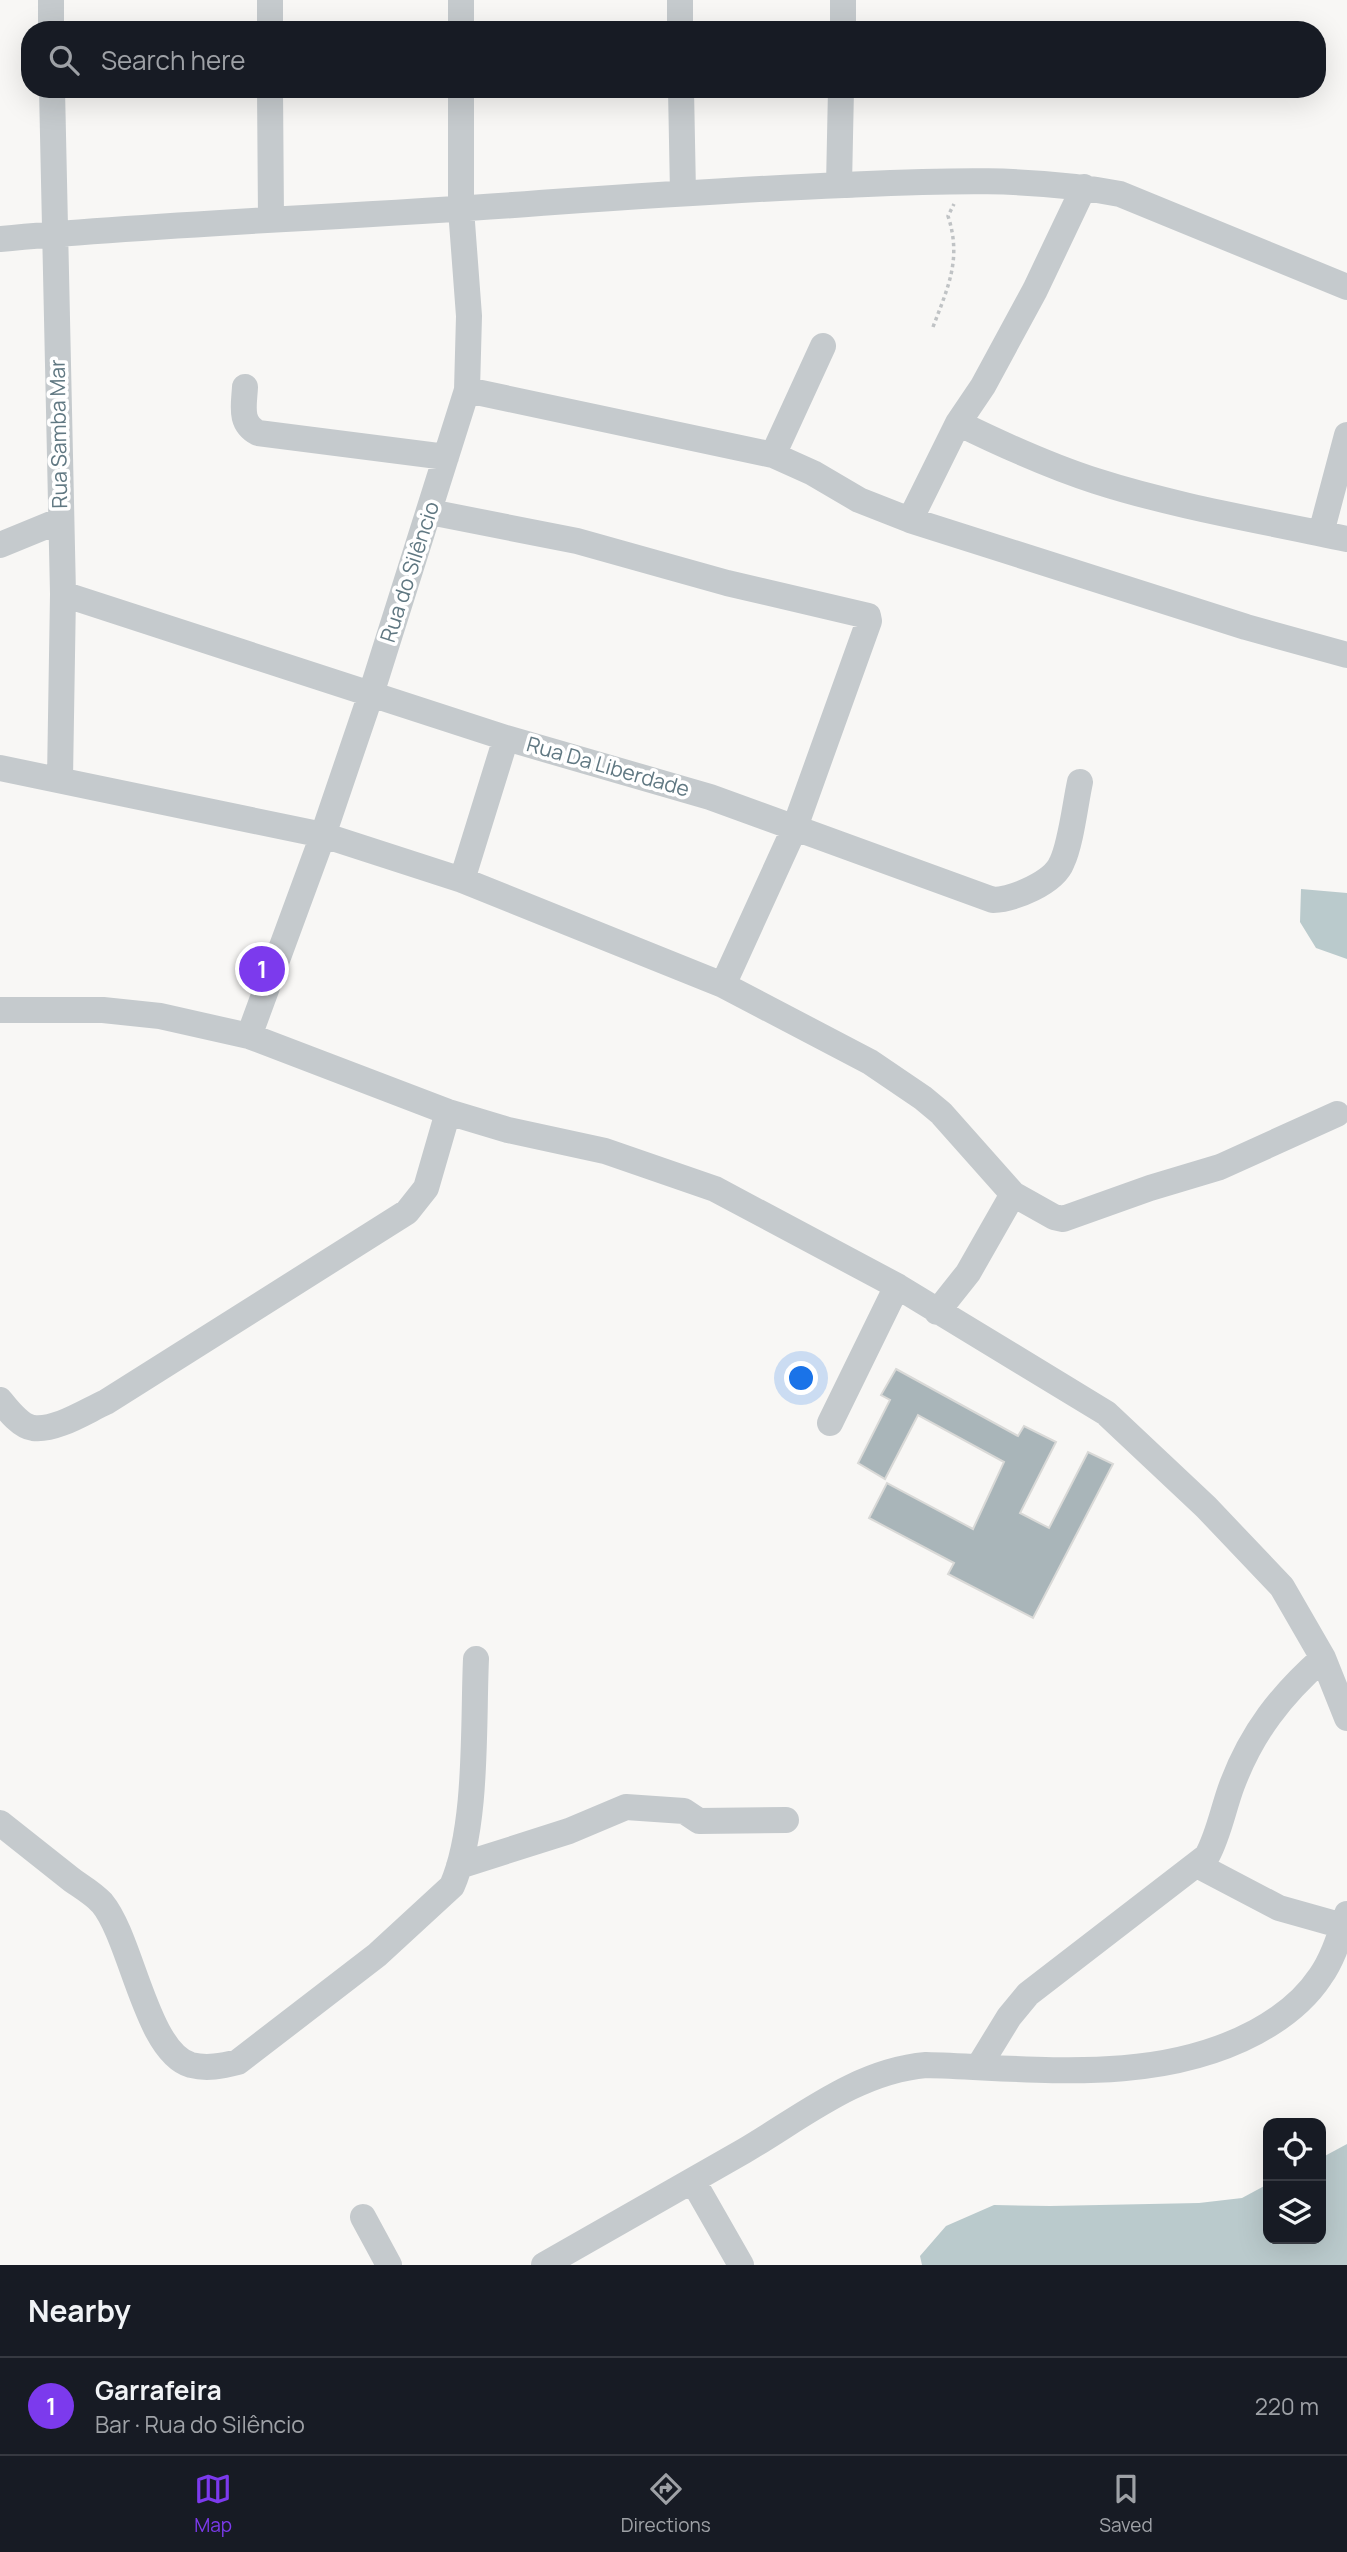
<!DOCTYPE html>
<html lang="en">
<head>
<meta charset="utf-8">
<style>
	body { margin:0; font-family:Manrope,sans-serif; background:#242831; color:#f1f3f6 }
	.controls { position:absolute; right:21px; bottom:21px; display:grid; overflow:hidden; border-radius:14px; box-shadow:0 7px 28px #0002 }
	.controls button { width:63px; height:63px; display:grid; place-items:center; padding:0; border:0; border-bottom:2px solid #363941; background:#171b24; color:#f1f3f6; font:35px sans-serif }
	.you { position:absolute; left:802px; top:1379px; width:24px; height:24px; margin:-18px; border:5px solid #fff; border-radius:50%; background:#1a73e8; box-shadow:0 0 0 10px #1a73e833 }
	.badge { display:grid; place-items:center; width:46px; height:46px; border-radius:50%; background:#7c3aed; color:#fff; font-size:23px; font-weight:700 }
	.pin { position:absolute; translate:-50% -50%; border:4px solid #fff; box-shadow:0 2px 7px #0006 }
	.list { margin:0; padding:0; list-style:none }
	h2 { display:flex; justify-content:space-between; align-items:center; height:91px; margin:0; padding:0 28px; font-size:30px }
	h2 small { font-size:23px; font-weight:400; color:#9ea1a6 }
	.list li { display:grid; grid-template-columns:46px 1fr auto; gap:21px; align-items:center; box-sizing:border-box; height:98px; padding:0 28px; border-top:2px solid #363941 }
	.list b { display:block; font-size:26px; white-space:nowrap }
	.list p { margin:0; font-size:23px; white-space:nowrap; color:#9ea1a6 }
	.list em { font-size:23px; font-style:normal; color:#9ea1a6 }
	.icon { flex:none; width:38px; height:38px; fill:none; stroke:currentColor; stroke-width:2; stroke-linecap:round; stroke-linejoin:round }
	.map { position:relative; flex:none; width:1347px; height:2265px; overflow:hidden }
	.search { position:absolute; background:#171b24; box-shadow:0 7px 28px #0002; left:21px; right:21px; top:21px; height:77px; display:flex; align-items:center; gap:18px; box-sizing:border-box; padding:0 24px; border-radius:28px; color:#9ea1a6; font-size:26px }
	.sheet { height:189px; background:#171b24 }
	nav { display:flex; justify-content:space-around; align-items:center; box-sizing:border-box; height:98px; border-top:2px solid #363941; background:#171b24; font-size:19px; color:#9ea1a6 }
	nav a { display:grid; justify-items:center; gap:4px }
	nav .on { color:#7c3aed }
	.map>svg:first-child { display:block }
	.water { fill:#bacacc }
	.building { fill:#a9b5b9; stroke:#d9d9d7; stroke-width:2 }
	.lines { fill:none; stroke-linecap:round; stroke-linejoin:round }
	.path { stroke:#c0c3c5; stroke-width:3.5; stroke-dasharray:3.5 3.5; stroke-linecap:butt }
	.minor { stroke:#c5cacd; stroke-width:26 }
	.labels { text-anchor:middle; stroke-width:7; stroke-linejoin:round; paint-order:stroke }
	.street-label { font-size:21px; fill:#607882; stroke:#fff }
</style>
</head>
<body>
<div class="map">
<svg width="1347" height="2265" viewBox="0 0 1347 2265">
	<rect width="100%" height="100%" fill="#f8f7f5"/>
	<path class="water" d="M1301,889l46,4v66l-31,-11 -16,-26z
		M1347,2144v121h-425l-2,-9 26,-30 48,-21 56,1 149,-3 43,-5 26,-14v55h53v-81z"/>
	<path class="building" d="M896,1369l122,67 6,-10 32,16 -36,71 29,15 39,-76 25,12 -80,154 -85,-44 6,-11 -85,-45 18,-35 86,46 31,-67 -86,-47 -33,64 -27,-16 32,-63 -9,-5z"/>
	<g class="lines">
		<path class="path" d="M933,327c15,-40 29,-68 15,-111l6,-12"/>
		<path class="minor" d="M51,0v30
			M270,0v30
			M461,0v30
			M680,0v30
			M843,30v-30
			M52,89l11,505 -3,185
			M270,89l1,130
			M681,89l2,104
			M839,185l2,-96
			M0,239c180,-17 360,-22 540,-36 102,-7 203,-14 304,-18 92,-4 185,-9 276,9l227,93
			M245,387c-1,19 -6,36 13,46l188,24
			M467,390l306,65 40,18 46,27 51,20 336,107 101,28
			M958,423c45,22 91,43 138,58 81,26 168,40 251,58
			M773,455l50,-109
			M430,512l147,29 150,42 141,33 1,5 -74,206 -72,158
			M910,520l48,-97 25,-37 52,-96 49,-103
			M1321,533l26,-98
			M0,545l61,-25
			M63,594l443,144 204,59 283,103c21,-1 61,-17 69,-38 9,-19 13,-57 18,-80
			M0,768l323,67 139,45 261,105 147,77 53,36 18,15 72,81 -45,79 -31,39
			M462,880l44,-142
			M0,1010h103l57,6 89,20 199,76 60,18 97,21 110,38 182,97 209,127 100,94 76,80 41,71 24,60
			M249,1036l74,-201 48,-141 96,-304 2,-74 -8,-107v-120
			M1013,1194l41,23 9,2 87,-31 70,-21 117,-53
			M0,1400c8,10 20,26 33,28 23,3 53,-17 73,-26l301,-190 19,-24 22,-76
			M830,1423l67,-137
			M0,1823c24,19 48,38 72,57 10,7 22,14 30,23 30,36 44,149 89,162 16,4 31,1 47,-3l139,-107 75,-69c26,-59 21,-162 24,-227
			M1197,1865l82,43 64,18
			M459,1866l110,-35 57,-24 58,4 15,10 87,-1
			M979,2066l30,-49 19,-23 179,-138c12,-22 16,-47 25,-71 20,-53 49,-90 91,-127
			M693,2181l48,84
			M363,2217l26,48
			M544,2265c67,-38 134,-76 200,-114 58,-34 113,-80 182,-86 110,3 229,21 330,-33 24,-13 48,-31 64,-55 13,-18 20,-42 27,-63"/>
	</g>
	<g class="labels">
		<g class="street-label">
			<text transform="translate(59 434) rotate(-91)" y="7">Rua Samba Mar</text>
			<text transform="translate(410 572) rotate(-72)" y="7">Rua do Silêncio</text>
			<text transform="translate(608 767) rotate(16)" y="7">Rua Da Liberdade</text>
		</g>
	</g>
</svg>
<div class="controls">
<button><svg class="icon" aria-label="locate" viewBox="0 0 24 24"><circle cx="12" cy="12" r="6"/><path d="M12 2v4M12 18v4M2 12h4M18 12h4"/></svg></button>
<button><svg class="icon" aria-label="layers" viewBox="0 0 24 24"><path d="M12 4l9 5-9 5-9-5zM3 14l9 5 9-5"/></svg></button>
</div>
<div class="you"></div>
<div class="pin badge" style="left:262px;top:969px">1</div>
<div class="search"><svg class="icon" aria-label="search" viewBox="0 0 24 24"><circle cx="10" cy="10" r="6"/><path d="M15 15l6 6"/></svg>Search here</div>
</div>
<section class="sheet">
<h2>Nearby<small></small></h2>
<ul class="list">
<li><span class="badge">1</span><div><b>Garrafeira</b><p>Bar · Rua do Silêncio</p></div><em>220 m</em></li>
</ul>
</section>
<nav>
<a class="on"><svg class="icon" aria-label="map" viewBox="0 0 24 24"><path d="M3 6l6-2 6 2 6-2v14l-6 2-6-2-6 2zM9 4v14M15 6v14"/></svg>Map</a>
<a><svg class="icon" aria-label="directions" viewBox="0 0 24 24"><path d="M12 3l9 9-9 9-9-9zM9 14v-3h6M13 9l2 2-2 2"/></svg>Directions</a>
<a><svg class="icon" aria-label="saved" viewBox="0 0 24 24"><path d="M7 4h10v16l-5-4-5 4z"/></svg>Saved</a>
</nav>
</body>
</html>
